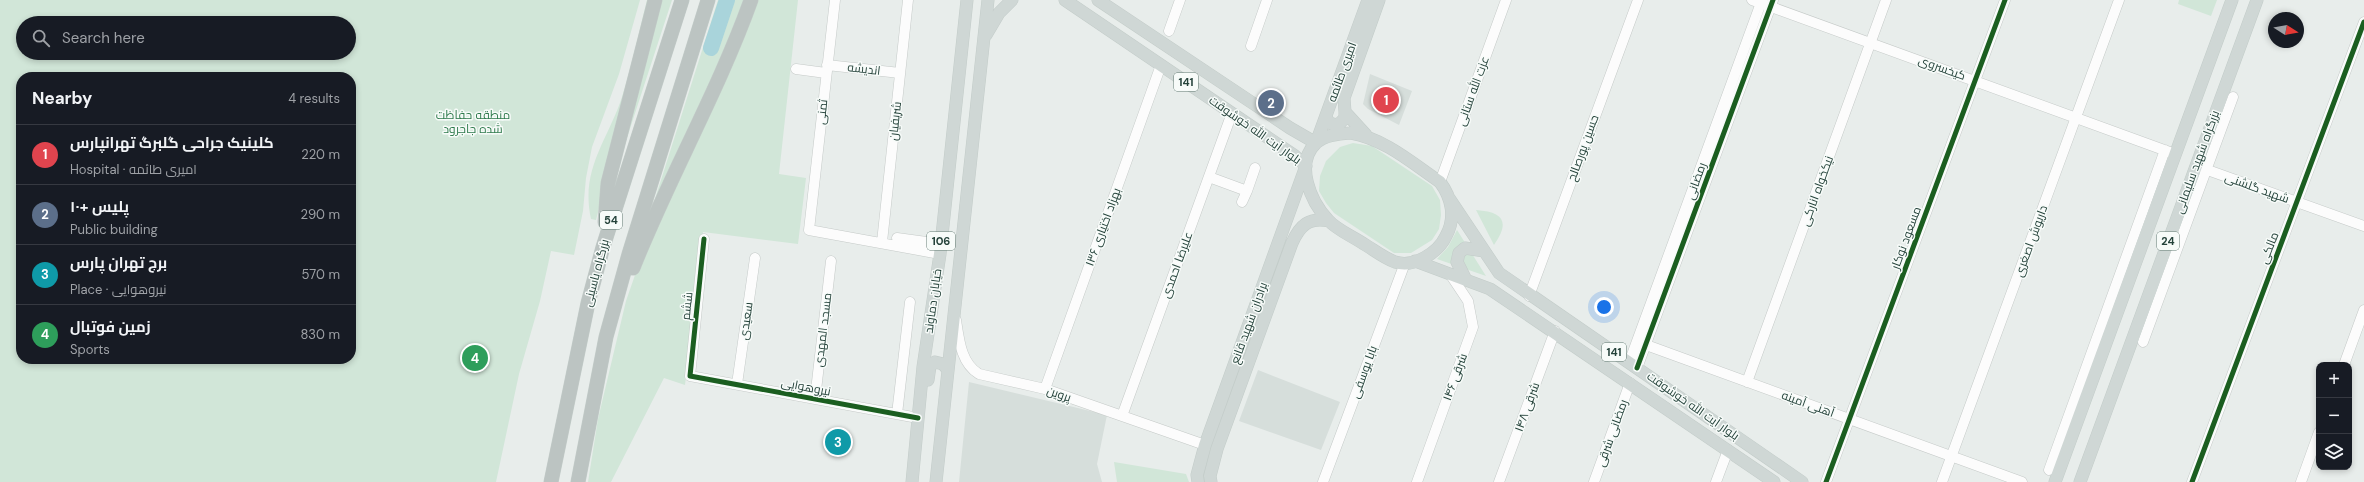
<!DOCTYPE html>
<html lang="en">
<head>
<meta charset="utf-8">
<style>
	body { margin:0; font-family:"DM Sans",Cairo,sans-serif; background:#242831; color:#f1f3f6 }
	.controls { position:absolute; right:12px; bottom:12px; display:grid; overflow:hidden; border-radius:8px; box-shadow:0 2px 6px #0003 }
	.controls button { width:36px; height:36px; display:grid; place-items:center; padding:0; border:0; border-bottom:1px solid #363941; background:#171b24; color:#f1f3f6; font:20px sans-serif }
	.compass { position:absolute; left:2268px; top:12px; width:36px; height:36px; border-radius:50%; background:#171b24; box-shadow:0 2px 6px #0003; rotate:101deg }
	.you { position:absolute; left:1604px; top:307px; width:14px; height:14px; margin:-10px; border:3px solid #fff; border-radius:50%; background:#1a73e8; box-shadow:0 0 0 6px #1a73e833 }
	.badge { display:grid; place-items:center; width:26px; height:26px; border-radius:50%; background:#d93025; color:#fff; font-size:13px; font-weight:700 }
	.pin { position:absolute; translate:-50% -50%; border:2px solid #fff; box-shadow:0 1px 4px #0006 }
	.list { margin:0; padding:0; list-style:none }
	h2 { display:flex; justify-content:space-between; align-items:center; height:52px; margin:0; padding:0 16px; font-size:17px }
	h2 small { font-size:13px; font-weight:400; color:#9ea1a6 }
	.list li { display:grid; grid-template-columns:26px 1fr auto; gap:12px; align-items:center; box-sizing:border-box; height:60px; padding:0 16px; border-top:1px solid #363941 }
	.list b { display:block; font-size:15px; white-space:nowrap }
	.list p { margin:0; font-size:13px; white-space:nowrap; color:#9ea1a6 }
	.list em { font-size:13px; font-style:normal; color:#9ea1a6 }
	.icon { flex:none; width:22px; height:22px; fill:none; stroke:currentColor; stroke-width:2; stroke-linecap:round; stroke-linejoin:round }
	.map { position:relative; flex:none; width:2364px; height:482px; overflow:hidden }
	.search { position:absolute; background:#171b24; box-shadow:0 2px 6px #0003; left:16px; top:16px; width:340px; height:44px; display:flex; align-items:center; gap:10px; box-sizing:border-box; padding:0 14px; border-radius:22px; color:#9ea1a6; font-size:15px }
	.panel { position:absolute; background:#171b24; box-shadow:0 2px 6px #0003; left:16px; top:72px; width:340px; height:292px; border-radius:16px }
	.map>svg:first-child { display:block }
	.built { fill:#d6dedb }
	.green { fill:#d1e6d8; fill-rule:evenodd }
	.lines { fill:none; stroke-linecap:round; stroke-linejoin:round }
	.river { stroke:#a9d4db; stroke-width:16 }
	.minor-casing { stroke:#c5cac8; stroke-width:11 }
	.major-casing { stroke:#c3ccc9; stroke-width:13 }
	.highway-casing { stroke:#c3ccc9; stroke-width:15 }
	.minor { stroke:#fcfcfc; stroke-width:10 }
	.major { stroke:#cfd7d5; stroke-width:12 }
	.highway { stroke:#bcc4c2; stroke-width:14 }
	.cycleway-casing { stroke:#f7fbf9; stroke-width:8 }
	.cycleway { stroke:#1b5e20; stroke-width:5 }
	.labels { text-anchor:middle; stroke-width:3; stroke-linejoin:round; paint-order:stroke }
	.shield { fill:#f7fbf9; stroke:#637a73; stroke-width:1 }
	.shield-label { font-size:11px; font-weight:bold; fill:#24423a }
	.street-label { font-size:12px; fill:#24423a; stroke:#f7fbf9 }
	.park-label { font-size:12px; fill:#2d7a4b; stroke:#f7fbf9 }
</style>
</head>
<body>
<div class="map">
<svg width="2364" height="482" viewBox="0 0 2364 482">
	<rect width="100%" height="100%" fill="#e8edeb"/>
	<path class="built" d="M1370,74l42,17 -13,34 -31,-16 -5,-5z
		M1258,370l82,32 -19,48 -82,-29z
		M969,382l138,33 -10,49 5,18h-143z"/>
	<path class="green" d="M0,0h640l-21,74 -27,73 -6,31 -3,33 -9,44 -23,-4 -11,50 -21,73 -23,108h-496zM23,23h326v30h-326zM21,77h330v282h-330z
		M647,0h6l-57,220 -5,-1c-11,-50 17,-79 31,-122 10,-32 17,-65 25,-97z
		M659,0h13l-49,150z
		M718,0h30l-100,221z
		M755,0h43l-19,174 27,4 -8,66 -95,-12 -18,153 -21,-7 -53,104h-23l10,-63 28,-118 17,-49z
		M2179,0h38l-6,16 -33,-12z
		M1353,143l19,3 60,40 8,14 1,15 -2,14 -7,11 -21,13h-17l-60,-40 -8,-10 -7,-12 1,-15 6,-15 14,-14z
		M1476,210c28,2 34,12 18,35z
		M1457,230l29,46 -49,-17 11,-12z
		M1114,462l72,12 3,8h-72z"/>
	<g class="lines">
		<path class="river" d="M711,48l16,-48"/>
		<defs>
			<path id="minor" d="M835,0l-26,230 131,24
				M1752,0l423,154
				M1169,31l11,-31
				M1251,46l16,-46
				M827,65l73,8
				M796,69l30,4
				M2202,168l162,58
				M1209,177l38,14 -5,11
				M1440,182l66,-182
				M1247,191l8,-23
				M897,238l44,6
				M704,239l-14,137 228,42
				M882,242l26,-242
				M1529,296l109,-296
				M956,320c3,20 5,43 23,54l66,15 160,56
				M1638,342l384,140
				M2143,342l90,-245
				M1629,363l133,-363
				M2344,365l20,-55
				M1637,368l136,-368
				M1747,382l139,-382
				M737,384l18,-126
				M1045,389l116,-324
				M815,399l16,-138
				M897,414l13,-112
				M1122,416l110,-303
				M2049,470l116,-320
				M1323,482l82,-219
				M1417,482l56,-155 -5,-26 -18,-27
				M1499,482l56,-151
				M1594,482l36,-99
				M1716,482l12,-32
				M1826,482l179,-482
				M1942,482l177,-482
				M2192,482l172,-460
				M2301,482l18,-50"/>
			<path id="major" d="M1065,0l230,156 11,10 -101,279 -8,30 1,7
				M1098,0l192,128 26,15 52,-143
				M986,35l13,-22 13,-13
				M1326,117l3,6 9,2 7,-7v-6
				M1351,133c34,6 61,30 89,49 12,16 16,36 6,54 -8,17 -32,32 -51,26 -11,-4 -21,-12 -31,-18 -12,-8 -27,-14 -36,-24 -17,-18 -34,-56 -12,-77 9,-8 23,-9 35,-10z
				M1366,135l-21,-23 -1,-14 35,-98
				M1449,198l50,75 303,209
				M1415,261l75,28 284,193
				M1466,280l-9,-18 2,-9 6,-5 19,3
				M928,380l2,-14 5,-4 8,2 5,6
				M912,482l11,-115 17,-113 27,-254
				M936,482l52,-482
				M1211,482l-1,-6 7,-27 75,-206c8,-18 17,-26 37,-22
				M2055,482l177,-482
				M2080,482l177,-482"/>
			<path id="highway" d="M605,222l3,-39 47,-183
				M633,268c36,-91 85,-176 118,-268
				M551,482l37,-179 15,-56 79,-247
				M578,482l28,-145 23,-83 79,-254"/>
		</defs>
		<use href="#minor" class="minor-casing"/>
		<use href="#major" class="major-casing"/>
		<use href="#highway" class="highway-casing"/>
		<use href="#minor" class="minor"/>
		<use href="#major" class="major"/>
		<use href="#highway" class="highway"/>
		<defs>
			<path id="cycleway" d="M704,239l-14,137 228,42
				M1637,368l136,-368
				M1826,482l179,-482
				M2192,482l172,-460"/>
		</defs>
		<use href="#cycleway" class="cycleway-casing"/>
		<use href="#cycleway" class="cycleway"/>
	</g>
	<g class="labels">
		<g class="shield">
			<rect x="1174" y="73" width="24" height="18" rx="3"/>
			<rect x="600" y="211" width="22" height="18" rx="3"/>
			<rect x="927" y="232" width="28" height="18" rx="3"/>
			<rect x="2157" y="232" width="22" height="18" rx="3"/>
			<rect x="1602" y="343" width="24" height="18" rx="3"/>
		</g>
		<g class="shield-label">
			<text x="1186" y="86">141</text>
			<text x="611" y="224">54</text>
			<text x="941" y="245">106</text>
			<text x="2168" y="245">24</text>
			<text x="1614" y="356">141</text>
		</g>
		<g class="street-label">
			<text transform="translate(1942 68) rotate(20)" y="4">کیخسروی</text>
			<text transform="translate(864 69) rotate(7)" y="4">اندیشه</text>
			<text transform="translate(1342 72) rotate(-70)" y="4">امیری طائمه</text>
			<text transform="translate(1473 91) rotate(-70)" y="4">عزت الله ستانی</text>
			<text transform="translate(822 112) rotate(-84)" y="4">ثمنی</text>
			<text transform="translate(895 121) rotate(-84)" y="4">شریفیان</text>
			<text transform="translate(1255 130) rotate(35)" y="4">بلوار آیت الله خوشوقت</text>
			<text transform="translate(1583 148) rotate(-70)" y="4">حسین پورصالح</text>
			<text transform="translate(2197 162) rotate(-70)" y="4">بزرگراه شهید سلیمانی</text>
			<text transform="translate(1696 181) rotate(-70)" y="4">رمضانی</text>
			<text transform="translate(2257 188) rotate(20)" y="4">شهید گلشنی</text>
			<text transform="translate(1817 191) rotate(-70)" y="4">نیکخواه انارکی</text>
			<text transform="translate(1103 227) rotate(-70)" y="4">بهزاد اختیاری ۱۳۶</text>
			<text transform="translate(1906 238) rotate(-70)" y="4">مسعود نوکار</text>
			<text transform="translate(2031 241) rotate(-70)" y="4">داریوش اصغری</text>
			<text transform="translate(2269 248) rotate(-69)" y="4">مالکی</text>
			<text transform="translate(1177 265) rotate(-70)" y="4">علیرضا احمدی</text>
			<text transform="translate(596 273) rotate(-75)" y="4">بزرگراه یاسینی</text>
			<text transform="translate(933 301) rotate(-82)" y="4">خیابان دماوند</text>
			<text transform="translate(687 306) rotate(-84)" y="4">ششم</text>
			<text transform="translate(746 321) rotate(-82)" y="4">سعیدی</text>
			<text transform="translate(1249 323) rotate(-70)" y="4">برادران شهید قانع</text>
			<text transform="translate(823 330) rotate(-83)" y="4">مسجد المهدی</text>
			<text transform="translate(1364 372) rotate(-70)" y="4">بابا یوسفی</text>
			<text transform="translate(1455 377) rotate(-70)" y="4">۱۴۶ شرقی</text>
			<text transform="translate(806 387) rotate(11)" y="4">نیروهوایی</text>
			<text transform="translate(1059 394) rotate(19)" y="4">پروین</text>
			<text transform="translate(1808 404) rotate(20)" y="4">آهنی آمینه</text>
			<text transform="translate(1693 406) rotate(35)" y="4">بلوار آیت الله خوشوقت</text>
			<text transform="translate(1527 407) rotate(-70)" y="4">۱۴۸ شرقی</text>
			<text transform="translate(1612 433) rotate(-70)" y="4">رمضانی شرقی</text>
		</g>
		<g class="park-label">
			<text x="473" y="119">منطقه حفاظت<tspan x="473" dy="14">شده جاجرود</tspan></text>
		</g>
	</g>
</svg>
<div class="controls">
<button>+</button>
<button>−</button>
<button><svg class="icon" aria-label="layers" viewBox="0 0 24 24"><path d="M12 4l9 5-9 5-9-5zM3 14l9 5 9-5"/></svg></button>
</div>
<svg class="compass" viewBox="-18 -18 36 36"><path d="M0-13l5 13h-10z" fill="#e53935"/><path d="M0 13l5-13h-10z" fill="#9ea1a6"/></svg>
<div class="you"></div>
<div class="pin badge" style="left:1386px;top:100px;background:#e0444e">1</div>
<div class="pin badge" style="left:1271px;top:103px;background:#5c6f8a">2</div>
<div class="pin badge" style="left:838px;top:442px;background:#0f9aa8">3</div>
<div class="pin badge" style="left:475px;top:358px;background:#2e9e5b">4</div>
<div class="search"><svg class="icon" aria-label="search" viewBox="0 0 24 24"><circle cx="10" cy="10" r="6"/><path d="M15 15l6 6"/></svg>Search here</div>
<section class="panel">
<h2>Nearby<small>4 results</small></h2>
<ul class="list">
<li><span class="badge" style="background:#e0444e">1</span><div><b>کلینیک جراحی گلبرگ تهرانپارس</b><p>Hospital · امیری طائمه</p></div><em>220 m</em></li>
<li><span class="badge" style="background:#5c6f8a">2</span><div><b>پلیس +١٠</b><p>Public building</p></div><em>290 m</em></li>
<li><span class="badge" style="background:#0f9aa8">3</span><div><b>برج تهران پارس</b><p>Place · نیروهوایی</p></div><em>570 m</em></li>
<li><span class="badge" style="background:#2e9e5b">4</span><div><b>زمین فوتبال</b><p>Sports</p></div><em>830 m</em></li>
</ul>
</section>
</div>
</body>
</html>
